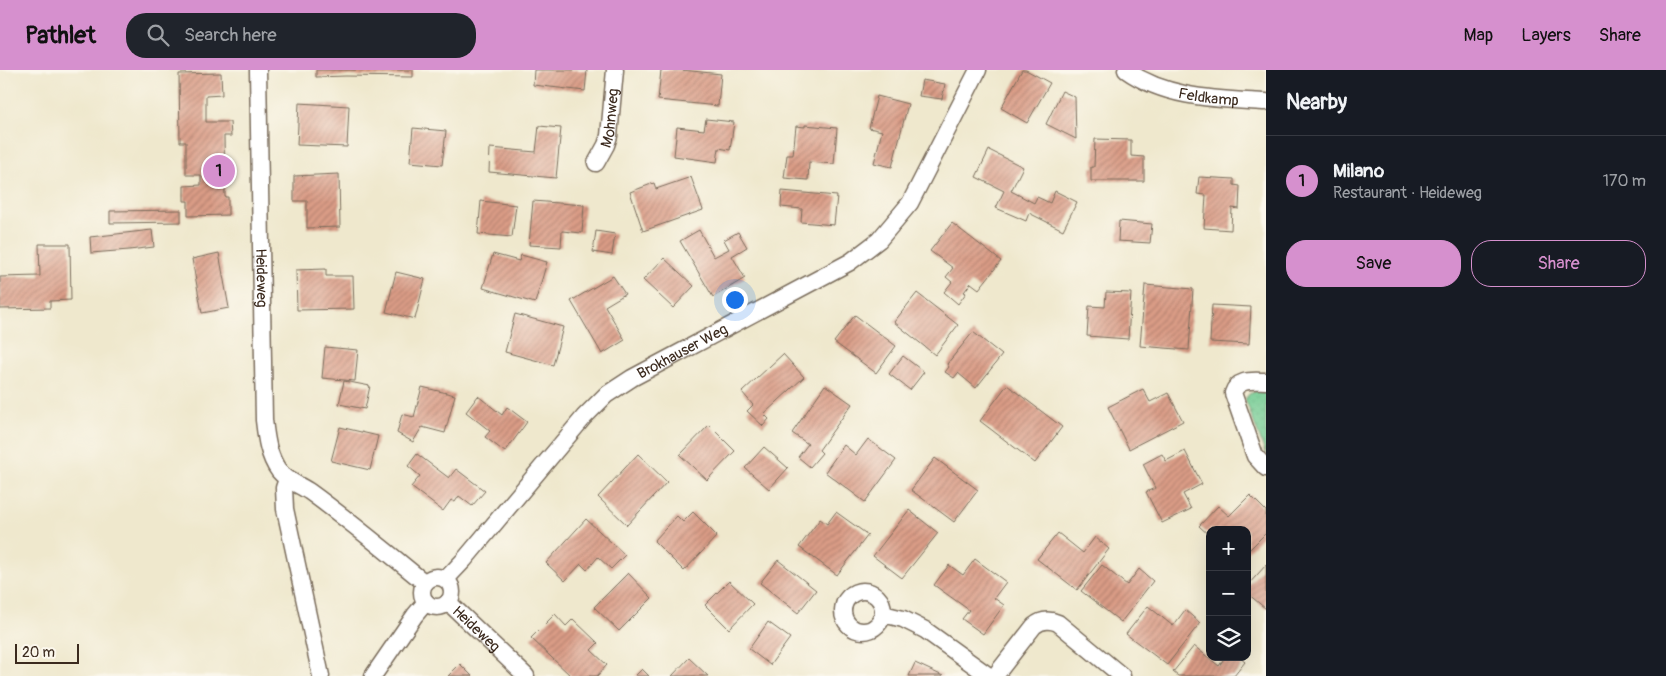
<!DOCTYPE html>
<html lang="en">
<head>
<meta charset="utf-8">
<style>
	body { margin:0; font-family:Pangolin,sans-serif; background:#20242c; color:#f1f3f6 }
	.controls { position:absolute; right:15px; bottom:15px; display:grid; overflow:hidden; border-radius:10px; box-shadow:0 5px 20px #0002 }
	.controls button { width:45px; height:45px; display:grid; place-items:center; padding:0; border:0; border-bottom:1px solid #363941; background:#171b24; color:#f1f3f6; font:25px sans-serif }
	.scale { position:absolute; left:15px; bottom:12px; width:64px; box-sizing:border-box; padding-left:5px; border:2px solid #3b2a1e; border-top:0; font-size:14px; line-height:18px; white-space:nowrap; color:#3b2a1e; -webkit-text-stroke:4px #fbf7ec; paint-order:stroke }
	.you { position:absolute; left:734px; top:229px; width:18px; height:18px; margin:-12px; border:4px solid #fff; border-radius:50%; background:#1a73e8; box-shadow:0 0 0 8px #1a73e833 }
	.badge { display:grid; place-items:center; width:32px; height:32px; border-radius:50%; background:#d690ce; color:#111; font-size:16px; font-weight:700 }
	.pin { position:absolute; translate:-50% -50%; border:2px solid #fff; box-shadow:0 1px 5px #0006 }
	.list { margin:0; padding:0; list-style:none }
	h2 { display:flex; justify-content:space-between; align-items:center; height:65px; margin:0; padding:0 20px; font-size:21px }
	h2 small { font-size:16px; font-weight:400; color:#9ea1a6 }
	.list li { display:grid; grid-template-columns:32px 1fr auto; gap:15px; align-items:center; box-sizing:border-box; height:90px; padding:0 20px; border-top:1px solid #363941 }
	.list b { display:block; font-size:19px; white-space:nowrap }
	.list p { margin:0; font-size:16px; white-space:nowrap; color:#9ea1a6 }
	.list em { font-size:16px; font-style:normal; color:#9ea1a6 }
	.actions { display:flex; gap:10px; padding:15px 20px }
	.actions a { flex:1; padding:11px 0; border:1px solid #d690ce; border-radius:20px; text-align:center; font-size:18px; color:#d690ce }
	.actions .main { background:#d690ce; color:#111 }
	.icon { flex:none; width:28px; height:28px; fill:none; stroke:currentColor; stroke-width:2; stroke-linecap:round; stroke-linejoin:round }
	.map { position:relative; flex:none; width:1266px; height:606px; overflow:hidden }
	header { display:flex; align-items:center; gap:30px; box-sizing:border-box; height:70px; padding:0 25px; background:#d690ce; color:#111 }
	header strong { font-size:24px }
	nav { display:flex; gap:28px; margin-inline-start:auto; font-size:18px }
	.search { width:350px; height:45px; background:#20242c; display:flex; align-items:center; gap:12px; box-sizing:border-box; padding:0 18px; border-radius:20px; color:#9ea1a6; font-size:19px }
	main { display:flex }
	aside { flex:1; background:#171b24 }
	.map>svg:first-child { display:block }
	.grass { fill:url(#grass-dots); stroke:#567a58 }
	.building { fill:url(#building-hatch) }
	.lines { fill:none; stroke-linecap:round; stroke-linejoin:round }
	.minor-casing { stroke:#7a6c5b; stroke-width:19 }
	.minor { stroke:#fff; stroke-width:16 }
	.labels { text-anchor:middle; stroke-width:4; stroke-linejoin:round; paint-order:stroke }
	.street-label { font-size:15px; fill:#3b2a1e; stroke:#fbf7ec }
</style>
</head>
<body>
<header>
<strong>Pathlet</strong>
<div class="search"><svg class="icon" aria-label="search" viewBox="0 0 24 24"><circle cx="10" cy="10" r="6"/><path d="M15 15l6 6"/></svg>Search here</div>
<nav><a>Map</a><a>Layers</a><a>Share</a></nav>
</header>
<main>
<div class="map">
<svg width="1266" height="606" viewBox="0 0 1266 606">
	<defs>
		<pattern id="grass-dots" width="8" height="8" patternUnits="userSpaceOnUse" patternTransform="scale(1.25)"><rect width="8" height="8" fill="#71cb92"/><path d="M2 2h.1M6 6h.1" fill="none" stroke="#63ae7d" stroke-width="1.8" stroke-linecap="round"/></pattern>
		<pattern id="building-hatch" width="6" height="6" patternUnits="userSpaceOnUse" patternTransform="scale(1.25)"><rect width="6" height="6" fill="#da9c86"/><path d="M-1 1l2-2M0 6l6-6M5 7l2-2" fill="none" stroke="#b27f6d"/></pattern>
	</defs>
	<rect width="100%" height="100%" fill="#fbf7ec"/>
	<filter id="ink" filterUnits="userSpaceOnUse"><feTurbulence type="fractalNoise" baseFrequency=".02" numOctaves="2"/><feDisplacementMap in="SourceGraphic" scale="10" xChannelSelector="R" yChannelSelector="G"/><feConvolveMatrix kernelMatrix="1 2 1 2 8 2 1 2 1" color-interpolation-filters="sRGB"/></filter>
	<filter id="wash" filterUnits="userSpaceOnUse"><feTurbulence type="fractalNoise" baseFrequency=".0096" numOctaves="4" result="noise"/><feDisplacementMap in="SourceGraphic" scale="20" xChannelSelector="R" yChannelSelector="G"/><feGaussianBlur stdDeviation="1.12" result="paint"/><feColorMatrix in="noise" values="0 0 0 0 0 0 0 0 0 0 0 0 0 0 0 0 0 1.4 0 .05"/><feComposite in="paint" operator="in"/></filter>
	<g filter="url(#wash)">
		<rect width="100%" height="100%" fill="#efe8cd"/>
		<path class="grass" d="M1258,320h8v65l-21,-56 4,-5z"/>
		<g id="blocks">
			<path class="building" d="M316,0h97v7l-67,-1 -30,1z
				M534,0h53l-2,21 -52,-6z
				M661,0h21l39,4 -3,32 -60,-6z
				M1022,0h4l24,13 -23,40 -26,-15z
				M221,3l1,22 -16,1v26h24l1,14h-7l1,61h3v18l-40,1v-15h-4v-15l17,-1v-10h-15v-33h-6l-1,-68z
				M922,10l23,4 -3,15 -23,-3z
				M1062,21l13,6 1,42 -30,-15z
				M877,26l31,8 -16,63 -18,-4 8,-32 -13,-3z
				M299,33l50,3 -2,41 -50,-2z
				M706,49l28,3 -4,28 -11,-2 -2,14 -43,-6 3,-29 27,3z
				M805,55l32,3 -3,36 -25,-2 -1,18 -24,-2 3,-23h6l3,-29 9,1z
				M539,56l22,2 -5,50 -67,-6 1,-24 46,4z
				M413,58l33,3 -4,34 -32,-3z
				M1095,69l36,1v16l13,1v24h-53v-14h3z
				M989,80l34,17 -12,24 23,12 3,-6 13,6 5,-12 22,11 -14,28 -34,-17 -3,8 -30,-13 8,-17 -28,-14z
				M339,104l1,53 -33,1v-27h-13v-25z
				M691,107l12,33 -60,21 -13,-39 24,-9 2,6z
				M1199,107l35,2v6l6,1 -1,23 -7,-1 -1,22 -27,-2 2,-33 -9,-1z
				M782,121l55,5 -3,29 -33,-3 1,-13 -21,-2z
				M481,131l35,4 -4,32 -34,-3z
				M533,131l51,4 -2,28 -20,-2 -1,16 -32,-2z
				M181,140v12l-71,1v-12z
				M1119,151l33,3 -2,19 -32,-2z
				M952,153l49,38 -22,28 -8,-6 -7,9 2,1 -8,11 -14,-12 8,-10 -6,-5 7,-9 -23,-17z
				M152,160l2,17 -25,3 -38,3 -1,-16z
				M699,160l15,27 15,-8 -5,-9 14,-8 9,15 -15,9 13,22 -32,19 -33,-56z
				M596,161l19,3 -3,21 -19,-3z
				M39,174h31l1,56 -21,1v7l-50,1v-32l40,-1z
				M219,183l10,55 -27,5 -10,-54z
				M493,184l26,7 2,-6 26,7 -12,41 -52,-15z
				M664,188l30,28 -21,22 -30,-28z
				M326,199v7h27l1,33 -57,1 -1,-40z
				M396,202l29,7 -10,40 -29,-7z
				M613,206l12,18 -20,12 20,34 -23,14 -31,-53z
				M1145,215l48,4 -4,61 -49,-4z
				M1106,222l25,1 -3,46 -41,-3 2,-30 16,1z
				M917,223l41,32 -23,30 -41,-33z
				M1212,235l39,2 -2,37 -39,-2z
				M515,244l48,13 -10,38 -48,-13z
				M855,245l41,31 -20,27 -42,-31z
				M973,262l29,23 -26,33 -18,-15 -4,5 -9,-6 4,-5 -2,-3z
				M325,277l33,3 -3,31 -33,-3z
				M783,284l21,23 -40,37 5,5 -6,7 -16,-15 6,-6 -11,-13z
				M903,286l21,16 -14,18 -21,-16z
				M344,311l26,5 -5,23 -26,-5z
				M825,315l27,19 -33,46 3,3 -12,14 -12,-10 10,-13 -16,-11z
				M1007,315l55,42 -27,36 -55,-42z
				M422,317l33,8 -10,38 -23,-6 -9,15 -16,-9 5,-19 12,3z
				M1143,319l7,13 18,-9 15,28 -54,28 -21,-42z
				M478,326l24,19 5,-8 20,15 -22,30 -20,-15 5,-6 -24,-19z
				M709,355l26,26 -28,29 -27,-25z
				M340,357l38,9 -8,34 -39,-9z
				M868,369l28,21 -31,42 -40,-30 19,-27 12,10z
				M764,377l24,21 -19,21 -24,-21z
				M1185,381l17,33 -19,10 8,15 -29,14 -16,-31 9,-4 -12,-24 19,-10 4,7z
				M417,384l32,24 7,-9 29,22 -13,15 -13,-10 -4,6 -4,-2 -8,11 -32,-24 9,-11 -12,-10z
				M638,384l29,28 -40,43 -29,-28z
				M935,388l43,32 -24,32 -43,-32z
				M1250,425l16,16v22l-19,19v-22h-37v6l-11,-10 19,-20 11,10z
				M909,440l29,23 -36,45 -29,-22z
				M693,442l24,24 -33,35 -30,-30 23,-25 6,6z
				M836,442l32,23 -31,40 -38,-28 21,-28 7,5z
				M586,449l39,36 -14,14 -13,-12 -11,13 -6,-6 -16,17 -19,-18z
				M1058,463l25,20 12,-16 14,12 -32,41 -40,-31z
				M975,489l31,23 -12,16 10,7 -21,29 -21,-15 7,-9 -35,-25 15,-20 14,10z
				M778,490l38,30 -18,23 -38,-30z
				M1102,495l25,20 12,-16 14,12 -32,41 -40,-31z
				M1266,495v44l-19,-16v-7z
				M628,503l24,25 -33,33 -25,-24z
				M729,511l24,23 -24,25 -24,-24z
				M1148,536l25,20 12,-16 15,13 -33,42 -41,-31z
				M555,544l11,12 7,-7 25,24 -7,7 16,15 -10,11h-26l-40,-38z
				M768,552l22,16 -20,27 -21,-16z
				M1194,576l25,20 6,-9h14l6,5 -11,14h-56l-5,-4z
				M689,588l19,18h-36z
				M915,593l28,13h-34z
				M460,594l12,12h-24z
				M642,599l7,7h-14z"/>
		</g>
	</g>
	<g filter="url(#ink)">
		<use href="#blocks" fill-opacity="0" stroke="#7a6c5b" stroke-width="1"/>
		<g class="lines">
			<defs>
				<g id="minor">
					<path id="s1" d="M258,0l6,350c2,17 4,36 15,51 8,10 21,14 31,21 40,29 77,60 115,91"/>
					<path id="s2" d="M1126,0c41,29 92,29 140,32"/>
					<path id="s3" d="M596,93l10,-18 3,-9 6,-66"/>
					<path d="M1266,311c-13,0 -28,-3 -33,12l22,63 11,12"/>
					<path d="M287,409l-3,9 1,21 36,167"/>
					<circle cx="437" cy="522" r="15"/>
					<path id="s4" d="M446,509l18,-19 120,-143 22,-22 26,-17 218,-116 29,-22 31,-37 68,-133"/>
					<circle cx="863" cy="541" r="20"/>
					<path id="s5" d="M448,532l78,74"/>
					<path d="M883,544l20,5 22,11 64,46"/>
					<path d="M373,606l42,-61 11,-13"/>
					<path d="M995,606l39,-50c7,-6 15,-7 24,-3l64,53"/>
				</g>
			</defs>
			<use href="#minor" class="minor-casing"/>
			<use href="#minor" class="minor"/>
		</g>
	</g>
	<g class="labels">
		<g class="street-label">
			<text dy="5" stroke="none"><textPath href="#s2" startOffset="88">Feldkamp</textPath></text>
			<text dy="5" stroke="none"><textPath href="#s3" startOffset="48">Mohnweg</textPath></text>
			<text dy="5" stroke="none"><textPath href="#s1" startOffset="208">Heideweg</textPath></text>
			<text dy="5" stroke="none"><textPath href="#s4" startOffset="332">Brokhauser Weg</textPath></text>
			<text dy="5" stroke="none"><textPath href="#s5" startOffset="39">Heideweg</textPath></text>
		</g>
	</g>
</svg>
<div class="controls">
<button>+</button>
<button>−</button>
<button><svg class="icon" aria-label="layers" viewBox="0 0 24 24"><path d="M12 4l9 5-9 5-9-5zM3 14l9 5 9-5"/></svg></button>
</div>
<div class="scale">20 m</div>
<div class="you"></div>
<div class="pin badge" style="left:219px;top:101px">1</div>
</div>
<aside>
<h2>Nearby<small></small></h2>
<ul class="list">
<li><span class="badge">1</span><div><b>Milano</b><p>Restaurant · Heideweg</p></div><em>170 m</em></li>
</ul>
<div class="actions"><a class="main">Save</a><a>Share</a></div>
</aside>
</main>
</body>
</html>
